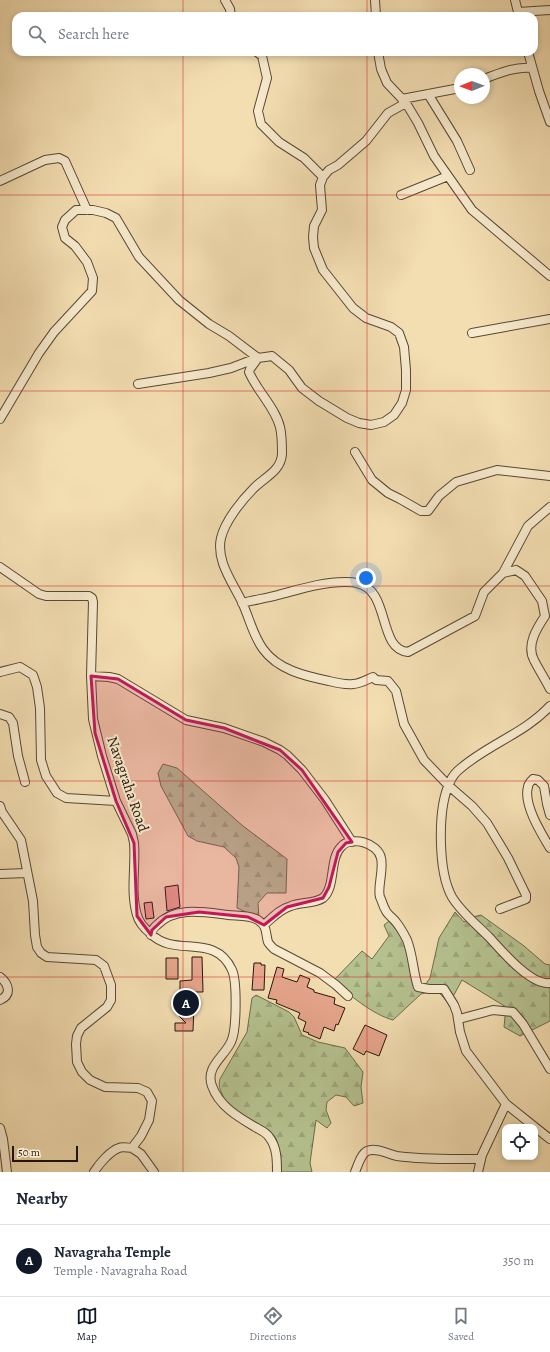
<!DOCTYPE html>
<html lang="en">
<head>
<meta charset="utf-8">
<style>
	body { margin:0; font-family:Alegreya,serif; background:#f2f2f3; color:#1f2937 }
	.controls { position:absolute; right:12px; bottom:12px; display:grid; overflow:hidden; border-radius:8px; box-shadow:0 2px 6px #0003 }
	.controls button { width:36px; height:36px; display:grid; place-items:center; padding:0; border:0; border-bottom:1px solid #e0e1e3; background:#fff; color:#1f2937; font:20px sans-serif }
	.compass { position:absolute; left:454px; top:68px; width:36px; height:36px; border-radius:50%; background:#fff; box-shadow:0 2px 6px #0003; rotate:269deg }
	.scale { position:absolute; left:12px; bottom:10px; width:66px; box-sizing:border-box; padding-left:4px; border:2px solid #24160a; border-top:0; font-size:11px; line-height:14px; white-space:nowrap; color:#24160a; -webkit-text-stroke:3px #f7eacd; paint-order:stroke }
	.you { position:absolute; left:366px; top:578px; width:14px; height:14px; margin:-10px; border:3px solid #fff; border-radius:50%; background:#1a73e8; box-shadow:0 0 0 6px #1a73e833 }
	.badge { display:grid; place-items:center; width:26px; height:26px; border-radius:50%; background:#111827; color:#fff; font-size:13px; font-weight:700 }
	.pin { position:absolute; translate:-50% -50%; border:2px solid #fff; box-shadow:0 1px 4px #0006 }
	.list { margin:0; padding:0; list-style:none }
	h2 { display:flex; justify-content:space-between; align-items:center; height:52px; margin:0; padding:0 16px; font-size:17px }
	h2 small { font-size:13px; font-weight:400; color:#747a83 }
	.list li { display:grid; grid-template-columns:26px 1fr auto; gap:12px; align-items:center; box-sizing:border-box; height:72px; padding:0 16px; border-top:1px solid #e0e1e3 }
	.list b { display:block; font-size:15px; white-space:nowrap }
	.list p { margin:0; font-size:13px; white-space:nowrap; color:#747a83 }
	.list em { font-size:13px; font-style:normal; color:#747a83 }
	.icon { flex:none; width:22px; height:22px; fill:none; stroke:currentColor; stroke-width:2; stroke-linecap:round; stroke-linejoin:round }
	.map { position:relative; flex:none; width:550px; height:1172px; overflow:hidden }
	.search { position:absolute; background:#fff; box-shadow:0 2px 6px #0003; left:12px; right:12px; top:12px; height:44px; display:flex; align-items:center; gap:10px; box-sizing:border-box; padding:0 14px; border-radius:12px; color:#747a83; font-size:15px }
	.sheet { height:124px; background:#fff }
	nav { display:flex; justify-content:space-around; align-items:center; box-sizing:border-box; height:56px; border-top:1px solid #e0e1e3; background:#fff; font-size:11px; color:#747a83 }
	nav a { display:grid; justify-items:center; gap:2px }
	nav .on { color:#111827 }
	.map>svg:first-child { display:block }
	.forest { fill:url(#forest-firs); stroke:#6c6c4d }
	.building { fill:#e7a68e; stroke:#24160a }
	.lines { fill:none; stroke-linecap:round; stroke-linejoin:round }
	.street-casing { stroke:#584834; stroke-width:10 }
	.street { stroke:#f7eacd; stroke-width:8 }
	.marked { fill:#c2185b; fill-opacity:0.2; stroke:#c2185b; stroke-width:3; stroke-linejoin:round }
	.grid { fill:none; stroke:#d62828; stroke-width:1; stroke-opacity:0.55 }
	.labels { text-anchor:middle; stroke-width:4; stroke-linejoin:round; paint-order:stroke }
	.street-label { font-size:15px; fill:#24160a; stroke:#f7eacd }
</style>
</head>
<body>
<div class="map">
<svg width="550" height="1172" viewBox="0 0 550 1172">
	<defs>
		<pattern id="forest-firs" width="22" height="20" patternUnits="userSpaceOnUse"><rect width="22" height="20" fill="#b5c290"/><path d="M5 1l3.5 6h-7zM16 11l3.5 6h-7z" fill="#9ca67b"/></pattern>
	</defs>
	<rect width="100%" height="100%" fill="#f3deb2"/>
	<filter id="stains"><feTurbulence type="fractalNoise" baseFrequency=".005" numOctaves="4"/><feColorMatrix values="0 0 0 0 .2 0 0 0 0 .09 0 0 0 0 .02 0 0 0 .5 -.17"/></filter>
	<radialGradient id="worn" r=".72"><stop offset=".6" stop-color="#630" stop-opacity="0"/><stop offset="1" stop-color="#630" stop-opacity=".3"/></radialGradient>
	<path class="forest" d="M163,764l14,4 66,58 44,33 -1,34h-19l-9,10 1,15 -22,-10 2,-41 -3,-9 -12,-11 -27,-6 -9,-5 -27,-50 -3,-13z
		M455,912l9,10 9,-5 8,-2 43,31 21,18 5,1v56l-30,15 -16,-9 2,-20 -44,-27 -13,24 -12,-14 -16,4 -28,26c-19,-5 -45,-25 -59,-40l28,-29 10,8 17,-23 -5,-11 5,-4 16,20 8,27 10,20 7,-10 9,-40z
		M256,995l33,17 5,5 8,18 16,7 27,6 18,24 -2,15 2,16 -9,3 -8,-9 -10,-2 -9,7 -1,8 5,13 -4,5 -11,-8 -6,43 2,9h-39c1,-6 5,-26 4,-31 -5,-18 -44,-22 -54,-45 -3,-7 -5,-10 -3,-17l27,-47 5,-34z"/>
	<path class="building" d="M178,885l2,22 -13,4 -2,-24z
		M152,902l2,16 -8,1 -2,-16z
		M192,957h10l1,35h-23v-11l12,-1z
		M166,958h12v21h-12z
		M254,963h7v2h4l-1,25h-12z
		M277,967l7,2 -2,8 15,5 3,-7 10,4 -3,8 7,3v2l21,6 -1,6 11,4 -7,17 -2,-1 -2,7 -10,-4 -4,12 -12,-5 1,-1 -6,-2 3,-9 -8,-4 2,-5 -24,-10 1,-3 -9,-2z
		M180,992l14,13 -1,26h-18v-8h11l-10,-10v-7l5,-6z
		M365,1025l22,10 -8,21 -13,-5 -2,4 -11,-6z"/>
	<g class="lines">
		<defs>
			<path id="street" d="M225,0l5,9 1,7
				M375,0l1,16
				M515,0l4,16
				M518,12l32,-2
				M257,52l5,4 5,22 -9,33 3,13 18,18 25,16 19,19
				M378,52l3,17 6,14 19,20 12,20 16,33 38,54 78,66
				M528,52l11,39 11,31
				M484,79c15,-6 33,-13 48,-11
				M428,94l29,47 13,29
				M402,99l58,-11
				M406,103l-18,10 -22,28 -28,24 -9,5 -6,7 -3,8 2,25 -8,16 -1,11 1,11 9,22 30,38 13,10 25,9 8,6 5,14 2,23v20l-4,13 -8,12 -10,7 -13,3 -12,-2 -12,-5 -28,-17 -17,-13 -13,-18 -17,-14 -14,2 -8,11 -1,3c8,19 26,35 31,55 2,8 2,19 2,27 -1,17 -17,23 -28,34 -12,12 -29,33 -33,50 -5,22 10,42 20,62 8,16 11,34 22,49 15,21 42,27 66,32 8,2 16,4 24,3 7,0 13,-4 20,-7l3,3 12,1 8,10 8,33 20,36 25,26 23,20 15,17 21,35 18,37v4l-26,10
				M0,181l45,-21 14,-2 6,3 22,49
				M401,195l47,-19
				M472,333l78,-14
				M138,384l71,-11 22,-5 26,-10
				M0,419l39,-66 15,-21 38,-41 1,-13 -6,-16 -12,-16 -10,-8 -3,-11 3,-7 11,-10h17l13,3 10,5 23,39 40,43 30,24 20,12 29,22
				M355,452l17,28 16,13 12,6 21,12h7l11,-15 17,-14 41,-12 53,6
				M0,567l39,27 7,2h43l3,2 1,4 -2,74 2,43 9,37 14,45 16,33 2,9c2,23 -4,49 3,72 2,8 8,14 14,19 24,24 64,-2 81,36 5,11 5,60 -1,72 -7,15 -26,25 -19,44 7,20 26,31 43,41 5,3 11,5 14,10 8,10 8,23 8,35
				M503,573l25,-47 22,-19
				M242,603c12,-3 25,-5 36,-8 23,-6 44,-13 67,-13 4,0 8,0 12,1 34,7 20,66 51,69l67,-36 9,-24 19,-19 13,-3 9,6 17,25 3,15c-8,12 -19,29 -11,44 5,10 11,19 16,29
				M0,672l20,-5 13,8 4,12 3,21 1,52 5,16 11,17 9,5 50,3
				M91,676l18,1 9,2 68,41 38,8 40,14 16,8 7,5 15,15 23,30 27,42
				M550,706c-25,27 -61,38 -89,62 -4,3 -9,9 -11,14 -13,26 -12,90 2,115 9,15 25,28 37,40 12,13 42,49 61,46
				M0,714l9,3 4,6 5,33 7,26
				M0,806l2,6 19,28 12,61 2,34 2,12 4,6 6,4 49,3 8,6 7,19v15l-4,7 -26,21 -4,8 -1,8 1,18 5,10 8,8 15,7 33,1 9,4 5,9 -3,19 -8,16 -9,12
				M550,815l-3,-11 -3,-18 -6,-6 -5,-1c-2,2 -5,5 -5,8 -5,17 13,46 22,61
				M0,874l27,-1
				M264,925c8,-7 16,-16 27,-19 9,-4 23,-2 32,-8 13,-11 6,-39 18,-51 10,-12 37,-4 40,11 3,11 -4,31 -1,39 2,4 3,9 6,14 2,4 7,7 10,11 4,5 8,12 11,18 6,15 6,32 11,47l11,2h15l10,16 3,8 3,19 6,19 40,53 44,35
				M151,935c1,-5 2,-7 6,-10 18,-19 47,-13 71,-10 9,1 22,0 30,5 10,7 7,12 10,22 1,2 4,5 6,7l46,24 16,12 12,11
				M0,977c9,7 12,18 0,23
				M459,1019l34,-9 20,2 10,12 27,45
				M0,1128l3,11 4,33
				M132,1148l9,6 13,18
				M94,1172c5,-8 16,-21 25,-24 4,-2 9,0 13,0
				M355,1172c3,-7 6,-18 12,-21 9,-4 21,3 30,5 28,4 57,3 84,3
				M478,1172l4,-17 24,-51"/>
		</defs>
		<use href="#street" class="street-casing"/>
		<use href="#street" class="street"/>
	</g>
	<path class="marked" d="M91,676l27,3 68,41 38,8 56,22 22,20 50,72 -6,1 -8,9 -9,35 -6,11 -36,9 -23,18 -16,-8 -49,-5 -33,5 -14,13 -1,5 -14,-19 -3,-73 -18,-42 -21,-68z"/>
	<path class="grid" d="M183,0v16M367,0v16M183,52v1120M367,52v1120M0,195h550M0,391h550M0,586h550M0,781h550M0,977h550"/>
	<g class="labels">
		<g class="street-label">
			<text transform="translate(128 784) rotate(71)" y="5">Navagraha Road</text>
		</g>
	</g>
	<rect width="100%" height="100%" filter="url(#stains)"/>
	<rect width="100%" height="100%" fill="url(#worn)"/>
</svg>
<div class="controls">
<button><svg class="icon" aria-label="locate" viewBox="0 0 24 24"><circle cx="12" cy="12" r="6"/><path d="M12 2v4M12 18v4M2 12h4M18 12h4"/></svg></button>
</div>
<svg class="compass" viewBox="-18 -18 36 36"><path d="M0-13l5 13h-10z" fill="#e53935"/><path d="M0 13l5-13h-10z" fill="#747a83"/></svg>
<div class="scale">50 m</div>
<div class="you"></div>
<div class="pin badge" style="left:186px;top:1003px">A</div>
<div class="search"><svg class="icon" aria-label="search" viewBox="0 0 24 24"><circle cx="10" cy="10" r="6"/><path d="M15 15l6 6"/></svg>Search here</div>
</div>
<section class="sheet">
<h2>Nearby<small></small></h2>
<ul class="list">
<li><span class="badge">A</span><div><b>Navagraha Temple</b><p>Temple · Navagraha Road</p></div><em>350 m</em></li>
</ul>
</section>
<nav>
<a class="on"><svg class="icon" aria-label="map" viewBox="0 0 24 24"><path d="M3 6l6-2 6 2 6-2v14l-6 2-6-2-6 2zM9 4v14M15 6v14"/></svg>Map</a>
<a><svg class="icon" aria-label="directions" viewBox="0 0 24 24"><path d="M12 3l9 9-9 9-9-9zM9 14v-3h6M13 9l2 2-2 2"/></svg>Directions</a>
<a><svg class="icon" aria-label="saved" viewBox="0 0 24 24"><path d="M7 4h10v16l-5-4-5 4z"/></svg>Saved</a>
</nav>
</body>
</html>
